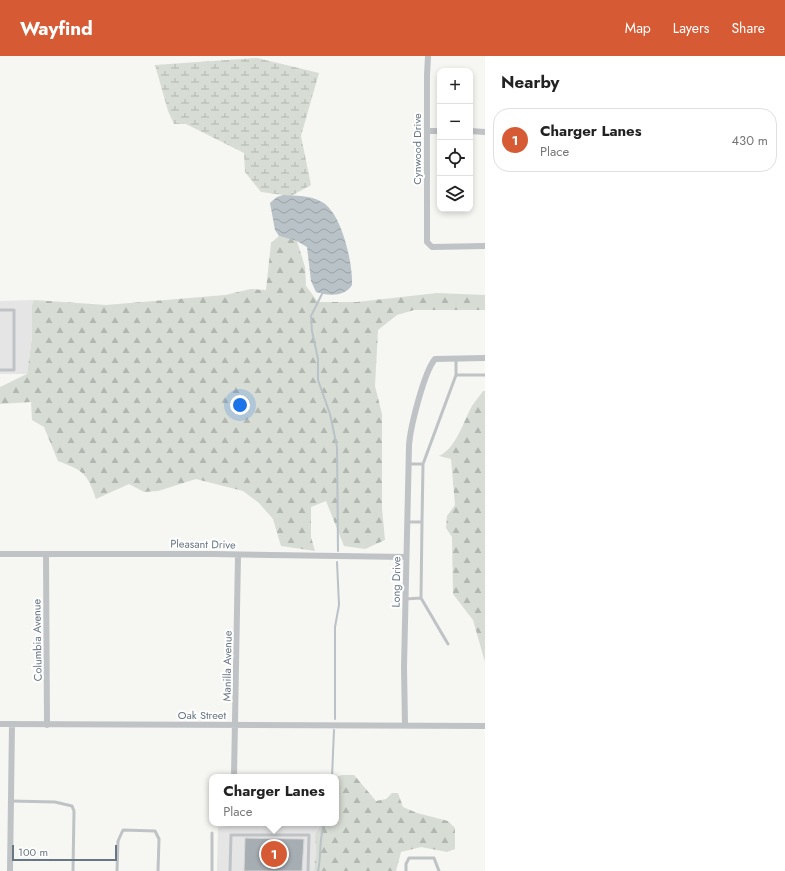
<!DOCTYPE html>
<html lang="en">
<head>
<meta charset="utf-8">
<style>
	body { margin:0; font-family:Jost,sans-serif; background:#f2f2f2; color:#222 }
	.controls { position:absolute; right:12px; top:12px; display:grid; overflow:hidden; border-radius:8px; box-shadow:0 2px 6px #0003 }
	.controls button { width:36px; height:36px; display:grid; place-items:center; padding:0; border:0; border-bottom:1px solid #e0e0e0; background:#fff; color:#222; font:20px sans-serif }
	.scale { position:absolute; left:12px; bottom:10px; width:105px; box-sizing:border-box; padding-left:4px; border:2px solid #677682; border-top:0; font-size:11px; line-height:14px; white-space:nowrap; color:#677682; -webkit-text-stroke:3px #fff; paint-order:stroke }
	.you { position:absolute; left:240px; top:349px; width:14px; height:14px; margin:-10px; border:3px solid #fff; border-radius:50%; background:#1a73e8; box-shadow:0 0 0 6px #1a73e833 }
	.badge { display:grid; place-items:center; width:26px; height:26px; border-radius:50%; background:#d65a33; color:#fff; font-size:13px; font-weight:700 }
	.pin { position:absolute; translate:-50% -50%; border:2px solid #fff; box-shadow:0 1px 4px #0006 }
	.popup { position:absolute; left:209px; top:718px; width:130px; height:52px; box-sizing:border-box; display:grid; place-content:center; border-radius:8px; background:#fff; filter:drop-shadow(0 1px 3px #0005); font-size:13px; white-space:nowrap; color:#767676 }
	.popup b { font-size:15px; color:#222 }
	.popup::after { content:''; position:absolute; left:50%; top:100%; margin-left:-8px; border:8px solid transparent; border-top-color:#fff }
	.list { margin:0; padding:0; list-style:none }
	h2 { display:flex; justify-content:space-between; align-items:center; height:52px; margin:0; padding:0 16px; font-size:17px }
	h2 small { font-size:13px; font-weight:400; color:#767676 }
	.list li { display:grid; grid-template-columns:26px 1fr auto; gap:12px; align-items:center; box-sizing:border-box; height:64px; margin:0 8px 8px; padding:0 8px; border:1px solid #e0e0e0; border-radius:16px }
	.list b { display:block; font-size:15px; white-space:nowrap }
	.list p { margin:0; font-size:13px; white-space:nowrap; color:#767676 }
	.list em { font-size:13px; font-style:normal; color:#767676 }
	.icon { flex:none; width:22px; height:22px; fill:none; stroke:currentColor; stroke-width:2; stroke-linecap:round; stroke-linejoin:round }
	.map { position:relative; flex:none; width:485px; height:815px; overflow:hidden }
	header { display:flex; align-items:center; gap:24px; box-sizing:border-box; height:56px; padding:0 20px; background:#d65a33; color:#fff }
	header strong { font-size:19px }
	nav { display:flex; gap:22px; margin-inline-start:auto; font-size:14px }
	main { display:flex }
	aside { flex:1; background:#fff }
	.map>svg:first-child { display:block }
	.built { fill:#e4e5e4 }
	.forest { fill:url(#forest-firs) }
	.wetland { fill:url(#wetland-marsh) }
	.water { fill:url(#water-waves) }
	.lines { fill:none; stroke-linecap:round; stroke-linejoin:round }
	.stream { stroke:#b9c2c7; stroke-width:2 }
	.building { fill:#a7aeb3; stroke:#d7d7d5 }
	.lane { stroke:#bfc3c6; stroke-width:3 }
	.street { stroke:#bfc3c6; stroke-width:6 }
	.labels { text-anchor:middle; stroke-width:4; stroke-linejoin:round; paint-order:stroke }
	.street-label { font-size:11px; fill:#677682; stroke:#fff }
</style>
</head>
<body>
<header>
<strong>Wayfind</strong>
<nav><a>Map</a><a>Layers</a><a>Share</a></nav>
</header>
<main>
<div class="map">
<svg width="485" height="815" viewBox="0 0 485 815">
	<defs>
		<pattern id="forest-firs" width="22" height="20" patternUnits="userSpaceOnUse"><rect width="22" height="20" fill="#d7dcd4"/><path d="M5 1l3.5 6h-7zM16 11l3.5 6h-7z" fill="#b2b7b1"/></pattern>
		<pattern id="wetland-marsh" width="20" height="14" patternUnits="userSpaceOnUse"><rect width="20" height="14" fill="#d7dcd4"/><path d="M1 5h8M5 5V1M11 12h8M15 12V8" fill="none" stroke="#b2b7b1"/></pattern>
		<pattern id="water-waves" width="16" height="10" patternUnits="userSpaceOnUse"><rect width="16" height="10" fill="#b9c2c7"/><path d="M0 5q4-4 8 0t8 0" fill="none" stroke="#9aa2a7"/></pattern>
	</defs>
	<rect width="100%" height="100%" fill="#f6f6f3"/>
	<path class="built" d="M34,244l-2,5v33l-5,36h-27v-73z
		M322,768l-7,10 1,18 -2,19h-97l1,-44 21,-2z"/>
	<path class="forest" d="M279,180l18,5 8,26 1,19 12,16h39l80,-9 48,2v15h-71l-17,5 -19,15 -3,56 7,28v95l3,31 -20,9 -21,-3 -18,-45 -15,6v30l4,14 -34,-5 -8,-27 -14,-16 -16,-12 -47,-12 -38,12 -14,1 -15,-8 -33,15c-9,-26 -12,-28 -38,-38l-14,-34 -12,-7 -1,-18 -31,2v-17l27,-13 5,-36v-33l2,-5 72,5 119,-10 26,-6 15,1 5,-47z
		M483,335h2v271l-12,-42 -20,-26 -1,-57 -6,-9 1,-12 8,-11 -4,-46 -12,-3c18,-9 24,-34 33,-50 3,-5 8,-10 11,-15z
		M342,719h12l22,26 10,-2 6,-6h6l5,14 14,6 31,8 7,7v21l-8,3 -26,-5 -20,5 -5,19h-82l2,-19 -1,-18 7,-10 14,-1v-46z"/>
	<path class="wetland" d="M257,2l62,15 -18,63 10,49 -20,11 -30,-4 -16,-20 -1,-19 -58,-29h-12l-6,-13 -13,-46z"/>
	<path class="water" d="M283,139c13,1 27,0 39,7 20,11 31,62 30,83 -7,12 -24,11 -36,7l-5,-11 -4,-34 -10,-6 -18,-5 -4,-6 -5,-27 7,-6z"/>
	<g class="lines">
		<path class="stream" d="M322,238l-11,22 1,15 6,28v21l12,34 7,33 1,104
			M335,663v-92l4,-22 -2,-43
			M332,721l2,-47
			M318,815c4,-16 0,-33 7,-48"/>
	</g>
	<path class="building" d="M245,782l59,1 -2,32h-58z"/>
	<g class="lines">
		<path class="lane" d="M0,254h14v60h-14
			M456,319h29
			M409,408h14l-1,58
			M423,408l33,-89v-17
			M421,542l27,46
			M405,543l16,-1 1,-76h-14
			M11,745l44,1 17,4 2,5 -1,60
			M117,815l1,-30 5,-11 32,1 4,8 -1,32
			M212,815v-38
			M230,815l1,-36h78l-1,36
			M406,815v-7l3,-6h25l5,13"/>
		<path class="street" d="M428,0l-1,19v167l5,5 53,-1
			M427,75h13
			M470,75l15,1
			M0,498h213l193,3
			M46,498l1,171
			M0,668l485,2
			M405,669l-1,-58 5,-221c1,-18 15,-74 26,-87l50,-1
			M234,721l4,-222
			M10,815l2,-147"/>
	</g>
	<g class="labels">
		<g class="street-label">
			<text transform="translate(417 93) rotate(-90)" y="4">Cynwood Drive</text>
			<text transform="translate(203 488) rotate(1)" y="4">Pleasant Drive</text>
			<text transform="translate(396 526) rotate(-89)" y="4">Long Drive</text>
			<text transform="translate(37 584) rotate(-91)" y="4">Columbia Avenue</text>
			<text transform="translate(227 610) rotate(-89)" y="4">Manilla Avenue</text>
			<text x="202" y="663">Oak Street</text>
		</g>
	</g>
</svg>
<div class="controls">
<button>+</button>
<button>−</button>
<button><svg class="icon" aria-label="locate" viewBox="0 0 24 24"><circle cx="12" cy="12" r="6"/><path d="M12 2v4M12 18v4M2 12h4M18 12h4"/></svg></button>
<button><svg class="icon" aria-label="layers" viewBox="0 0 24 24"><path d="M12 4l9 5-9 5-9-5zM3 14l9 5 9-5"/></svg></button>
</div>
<div class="scale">100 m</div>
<div class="you"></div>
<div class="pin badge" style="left:274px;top:798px">1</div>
<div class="popup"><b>Charger Lanes</b>Place</div>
</div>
<aside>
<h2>Nearby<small></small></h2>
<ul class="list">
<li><span class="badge">1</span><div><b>Charger Lanes</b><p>Place</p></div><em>430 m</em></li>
</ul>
</aside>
</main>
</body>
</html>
